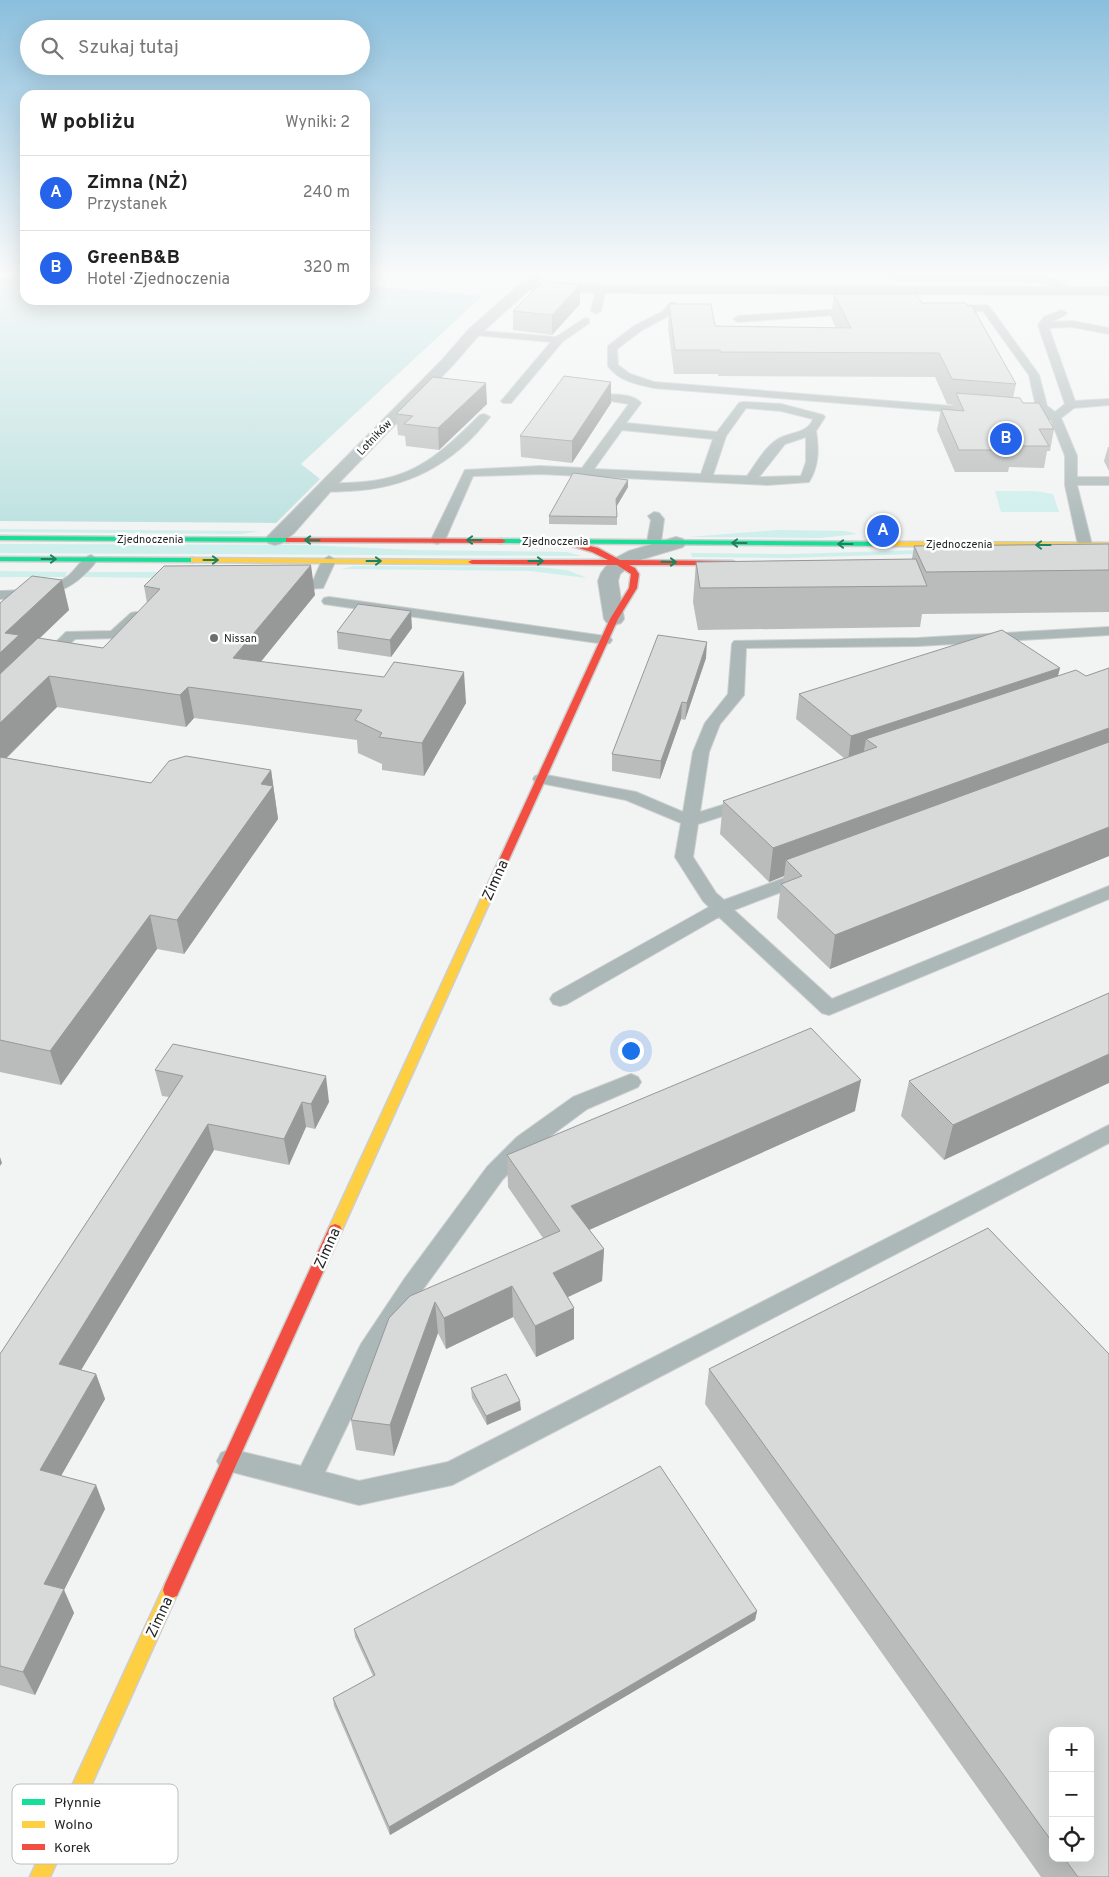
<!DOCTYPE html>
<html lang="pl">
<head>
<meta charset="utf-8">
<style>
	body { margin:0; font-family:Overpass,sans-serif; background:#f6f6f6; color:#222 }
	.controls { position:absolute; right:15px; bottom:15px; display:grid; overflow:hidden; border-radius:10px; box-shadow:0 5px 20px #0002 }
	.controls button { width:45px; height:45px; display:grid; place-items:center; padding:0; border:0; border-bottom:1px solid #e0e0e0; background:#fff; color:#222; font:25px sans-serif }
	.you { position:absolute; left:630px; top:1050px; width:18px; height:18px; margin:-12px; border:4px solid #fff; border-radius:50%; background:#1a73e8; box-shadow:0 0 0 8px #1a73e833 }
	.badge { display:grid; place-items:center; width:32px; height:32px; border-radius:50%; background:#2563eb; color:#fff; font-size:16px; font-weight:700 }
	.pin { position:absolute; translate:-50% -50%; border:2px solid #fff; box-shadow:0 1px 5px #0006 }
	.list { margin:0; padding:0; list-style:none }
	h2 { display:flex; justify-content:space-between; align-items:center; height:65px; margin:0; padding:0 20px; font-size:21px }
	h2 small { font-size:16px; font-weight:400; color:#767676 }
	.list li { display:grid; grid-template-columns:32px 1fr auto; gap:15px; align-items:center; box-sizing:border-box; height:75px; padding:0 20px; border-top:1px solid #e0e0e0 }
	.list b { display:block; font-size:19px; white-space:nowrap }
	.list p { margin:0; font-size:16px; white-space:nowrap; color:#767676 }
	.list em { font-size:16px; font-style:normal; color:#767676 }
	.icon { flex:none; width:28px; height:28px; fill:none; stroke:currentColor; stroke-width:2; stroke-linecap:round; stroke-linejoin:round }
	.map { position:relative; flex:none; width:1109px; height:1877px; overflow:hidden }
	.search { position:absolute; background:#fff; box-shadow:0 5px 20px #0002; left:20px; top:20px; width:350px; height:55px; display:flex; align-items:center; gap:12px; box-sizing:border-box; padding:0 18px; border-radius:28px; color:#767676; font-size:19px }
	.panel { position:absolute; background:#fff; box-shadow:0 5px 20px #0002; left:20px; top:90px; width:350px; height:215px; border-radius:15px }
	.map>svg:first-child { display:block }
	.green { fill:#ceefec }
	.forest { fill:#bbe1df }
	.lines { fill:none; stroke-linecap:round; stroke-linejoin:round }
	.lane-casing { stroke:#cdcece; stroke-width:2 }
	.street-casing { stroke:#cdcece; stroke-width:2 }
	.fast-casing { stroke:#cdcece; stroke-width:3 }
	.slow-casing { stroke:#cdcece; stroke-width:3 }
	.jam-casing { stroke:#cdcece; stroke-width:3 }
	.lane { fill:#abb8b7; fill-rule:evenodd }
	.street { fill:#abb8b7; fill-rule:evenodd }
	.fast { fill:#16e098; fill-rule:evenodd }
	.slow { fill:#ffcf43; fill-rule:evenodd }
	.jam { fill:#f24e42; fill-rule:evenodd }
	.wall { fill:#babbbb; fill-rule:evenodd }
	.shaded-wall { fill:#979898 }
	.building { fill:#d8d9d9; stroke:#979898 }
	.oneway { stroke:#1d825e }
	.poi-dot { fill:#6c6d6d; stroke:#fff; stroke-width:2 }
	.labels { text-anchor:middle; stroke-width:5; stroke-linejoin:round; paint-order:stroke }
	.far-street-label { font-size:11px; fill:#242525; stroke:#fff }
	.far-poi-label { font-size:11px; fill:#242525; stroke:#fff; text-anchor:start }
	.near-street-label { font-size:15px; fill:#242525; stroke:#fff }
	.key { fill:#fff; stroke:#bdbebe; stroke-width:1 }
	.key-label { font-size:14px; fill:#242525 }
</style>
</head>
<body>
<div class="map">
<svg width="1109" height="1877" viewBox="0 0 1109 1877">
	<rect width="100%" height="100%" fill="#f2f3f3"/>
	<path class="green" d="M995,491h41l17,3 6,18h-58z
		M0,529l260,2 -18,3 -242,-2z
		M778,530l67,1 12,3 -37,4 -131,-1z
		M0,544l305,1 110,5 152,2 14,4 -581,-3z
		M925,550l-9,4 -131,4 -93,-1 -1,-4 99,1z
		M354,566l185,1 28,3 20,8 -57,-7 -189,-2z
		M0,571l67,1 -2,5h-65z
		M87,572h83l-3,6 -83,-1z"/>
	<path class="forest" d="M21,274h4v26h340v-14l117,10 -181,168 19,15 -44,44 -276,-2v-242z"/>
	<g class="lines">
		<defs>
			<path id="lane" d="M879,274l151,2 -2,-2h13l35,16 -5,3 -3,-1 -25,-10 -141,-1z
				M601,286l5,3 -5,22 -5,3 -5,-3 5,-22z
				M673,302l5,3 -10,11 -26,14 -25,19 1,16 12,9 24,8 323,26 6,3 -6,3 -323,-26c-18,-4 -35,-7 -46,-22v-20l26,-20 28,-14 8,-9z
				M986,305l3,1 50,69 8,31 8,6 10,-8 -27,-79 6,-8 18,-7 5,3 -2,2 -14,7 21,-1 37,7v6l-37,-7 -23,1 26,73 34,-2v6l-35,3 -13,10 16,38v21h32v8h-32l15,60 -2,3 -5,1 -7,-4 -13,-60v-29l-14,-36 -30,-2 -6,-3 6,-3 22,1 -7,-6 -7,-32 -46,-64 -34,1 -5,-3 5,-3z
				M857,308l3,1v4l-122,9 -5,-3 5,-3z
				M585,318l4,1v4l-27,19 -51,61h-8l-2,-2 2,-2 48,-57 -77,-7 -5,-3 1,-2 86,7z
				M602,394c12,1 30,-1 39,9l-15,20 91,9 22,-29 4,-1 38,2 42,11 2,2 -9,14c3,18 3,35 -7,51l-42,3 -227,-11 -67,2 -28,64 -7,4 -5,-1 -2,-3 34,-70 75,-4 42,2 47,-64 -31,-5 -2,-2zM746,408l35,3 32,8c-5,14 -21,13 -33,19 -14,7 -24,26 -33,38l-34,-1 13,-39zM622,430l91,9 -12,35 -107,-5zM806,437v25l-5,14 -42,1 26,-33z
				M484,414l6,3c-36,47 -83,72 -142,74 -8,0 -23,3 -29,-4l6,-4c77,2 102,-15 155,-68z
				M654,512l5,1 5,6 -3,23 -7,4 -7,-4 4,-22 -3,-4z
				M91,555l7,4c-27,37 -56,39 -98,40v-8c24,-1 48,0 68,-15 8,-6 14,-19 23,-21z
				M329,556l7,4 -13,28 -34,2 -7,-4 7,-4 24,-1 9,-21z
				M329,597l276,39 5,1 2,3 -2,3 -5,1 -281,-40 -2,-3 2,-3z
				M136,612l5,1 2,3 -23,22 -45,1 -24,23h-10l-2,-3 27,-27 45,-1 20,-18z
				M1109,627v8l-191,11 -172,2 -2,47 -24,29 -11,28 -9,60 45,-14 6,1 2,4 -2,4 -53,17 -5,33 23,36 8,7 74,-27 6,-2 6,2 3,4 -3,4 -76,29 98,89 277,-113v13l-280,116 -7,-2 -103,-96 -152,87 -7,2 -7,-2 -3,-5 3,-5 156,-87 -6,-6 -28,-44 6,-34 -55,-23 -91,-18 -2,-3 2,-3 6,-2 95,18 47,20 10,-60 12,-29 23,-29 4,-50 2,-3 184,-3z
				M631,1074l7,3 3,5 -3,5 -51,22 -54,40 -30,30 -82,113 -42,67 -54,113 34,9 89,-19 661,-337v18l-657,342 -93,20 -138,-36 -4,-8 4,-8 9,-4 71,17 60,-122 44,-66 82,-111 30,-30 56,-40z"/>
			<path id="street" d="M531,274h13l-6,8 63,3 508,2v8l-508,-2 -72,-3 -50,45 -27,31 -121,125 -37,42 -12,10 -7,2 -7,-2 -3,-4 177,-179 27,-31z
				M676,537l7,2 3,4 -3,4 -40,12 -11,5 -12,10 -2,7 6,38 -3,4 -7,2 -7,-2 -3,-4 -6,-38 3,-8 9,-12 19,-10z"/>
			<path id="fast" d="M0,536l289,2 4,2 -4,2 -289,-2z
				M499,539l391,3 4,2 -4,2 -388,-3h-3z
				M0,557l194,1 4,2 -4,2 -194,-1z"/>
			<path id="slow" d="M887,542l222,1v4l-219,-1 -4,-2z
				M191,558l281,2 4,2 -4,2 -278,-2h-3z
				M487,894l5,3 -150,333 -2,4 -5,2 -5,-2 -2,-4 154,-333z
				M171,1582l6,2 2,6 -129,287h-20l135,-293z"/>
			<path id="jam" d="M286,538l216,1 4,2 -4,2 -213,-1h-3z
				M561,539l37,9 22,12 113,1 4,2 -4,2h-104l6,3 4,6 -2,14 -19,31 -126,278 -5,3 -5,-3 128,-278 19,-31 2,-14 -14,-9 -145,-1 -4,-2 4,-2h136l-16,-8 -31,-9z
				M335,1224l5,2 2,4 -165,366 -6,2 -6,-2 -2,-6 2,-6 163,-354 2,-4z"/>
		</defs>
		<use href="#lane" class="lane-casing"/>
		<use href="#street" class="street-casing"/>
		<use href="#fast" class="fast-casing"/>
		<use href="#slow" class="slow-casing"/>
		<use href="#jam" class="jam-casing"/>
		<use href="#lane" class="lane"/>
		<use href="#street" class="street"/>
		<use href="#fast" class="fast"/>
		<use href="#slow" class="slow"/>
		<use href="#jam" class="jam"/>
	</g>
	<path class="wall" d="M417,274h63v1l-60,3z
		M834,294l88,9 94,81 -3,14 10,5 31,26 -4,22h-3l-3,17 -35,-1 -1,5h-53l-18,-42 4,-21 12,1v-5l-6,-1 -12,-27 -217,-1v-2h-44l-6,-46 1,-24 46,22 121,2 -5,-11z
		M580,304l-28,31 -39,-5v-19z
		M611,382v21l-39,60 -51,-6 -1,-21z
		M487,404l-48,46 -33,-4 -1,-10 -7,-1 -2,-21z
		M1108,447h1v24l-5,-10z
		M628,480v7l-11,19v19l-68,-1v-8z
		M1109,544v68l-187,2 -2,13 -222,3 -5,-28 3,-40 216,-3 2,-13z
		M62,580l7,30 -29,28 63,10 44,-45 -3,-17 171,9 -55,67 206,41 -42,73 -42,-6v-6l-24,-11 -1,-13 -163,-22 -8,9 -129,-20 -50,51 144,25 120,-13 7,49 -94,135 -27,-5 -96,136 -61,-13v-469z
		M412,628l-21,29 -53,-8 -1,-17z
		M706,658l-21,62 -4,-1 -21,60 -48,-8v-17z
		M1109,668v188l-279,113 -53,-51 4,-34 2,-1 1,-7 -15,6 -49,-48 3,-33 121,-43 -48,-39 3,-25 259,-18h28z
		M1109,993l-165,167 -43,-44 8,-35z
		M155,1070l174,32 -14,27 -9,-2 -17,38 -75,-15 -133,220 15,4 9,25 -44,77 35,9 9,24 -41,81 10,23 -39,82 -35,-10v-331l169,-257 -7,-1z
		M855,1111l-266,119 15,19 -2,32 -34,16 6,11v31l-38,18 -23,-40 -67,32 -8,-16 -44,123 -38,-6 -5,-30 38,-102 154,-80 -35,-51 -1,-32z
		M988,1228l121,126v523h-68l-336,-473 4,-35zM1053,1731h37v127h-37z
		M471,1388l50,22 -34,15 -15,-27z
		M757,1611l-2,9 -365,215 -56,-129 -1,-8 40,-22 -18,-39 -1,-8z"/>
	<path class="shaded-wall" d="M580,285v19l-28,31v-20z
		M611,382v21l-39,60v-22z
		M486,383l1,21 -48,46 -1,-22z
		M628,480v7l-12,20v-8z
		M311,565l4,30 -77,95 -5,-32z
		M62,580l7,30 -45,43 -24,39v-39l5,-20z
		M411,611l1,17 -21,29 -1,-17z
		M707,642l-1,16 -21,62 2,-17z
		M1060,668l-6,24 -177,55 -11,-8 -3,17 -15,5 3,-25z
		M464,672l2,31 -42,73 -2,-33z
		M49,676l8,31 -57,57v-41z
		M188,687l6,31 -8,9 -6,-32z
		M682,702l-1,17 -21,60 1,-18z
		M1109,728v29l-323,103 -2,16 -15,6 4,-34z
		M271,770l7,49 -94,135 -7,-34 84,-136z
		M1109,827v29l-279,113 5,-34z
		M150,915l7,34 -96,136 -11,-34z
		M1109,1054v29l-165,77 9,-35z
		M326,1076l3,26 -14,27 -4,-25z
		M861,1080l-6,31 -284,127v-32z
		M302,1102l4,25 -17,38 -5,-26z
		M208,1124l6,26 -145,240 -10,-26z
		M0,1157l2,6 -2,3z
		M604,1249l-2,32 -49,23v-31z
		M512,1286l1,31 -67,32 -2,-31z
		M435,1302l3,31 -44,123 -4,-31z
		M574,1308v31l-38,18 -1,-31z
		M96,1374l9,25 -55,96 -10,-25z
		M520,1401l1,9 -34,15 -1,-9z
		M96,1485l9,24 -41,81 10,23 -39,82 -12,-23 21,-88z
		M757,1611l-2,9 -365,215 -1,-8z"/>
	<path class="building" d="M543,281l37,4 -28,30 -39,-4z
		M834,294h82l6,9h44l2,3h4l44,78 -64,-5 -13,-26 -219,-1v-2h-45l-6,-46h42l4,22 136,2z
		M564,376l47,6 -39,59 -52,-5z
		M433,377l53,6 -48,45 -34,-4 9,-8 -17,-2z
		M956,393l64,5 3,5h16l15,26h-15l10,17h-39l2,4h-53l-18,-41 23,2z
		M573,473l55,7 -12,19 1,18 -68,-1z
		M1109,544v26l-183,2 -12,-26z
		M916,559l11,27 -227,2 -4,-26z
		M311,565l-78,93 151,19 10,-15 70,10 -42,71 -43,-6 3,-4 -27,-13 7,-10 -174,-23 -8,8 -131,-19 -49,47v-49l38,-36 65,10 57,-59 -16,-3 20,-20z
		M32,576l30,4 -57,53 14,2 -19,18v-50z
		M358,604l53,7 -21,29 -53,-8z
		M1002,630l58,38 -209,68 -52,-42z
		M658,635l49,7 -20,61 -5,-1 -21,59 -49,-7z
		M1109,668v60l-336,120 -50,-47 154,-54 -11,-8 210,-69 10,6z
		M1109,742v85l-274,108 -54,-51 21,-8 -16,-16z
		M186,756l85,14 -10,14 12,2 -96,134 -27,-5 -100,136 -50,-11v-283l151,26 18,-22z
		M1109,993v61l-156,71 -44,-44z
		M811,1028l50,52 -290,126 33,43 -51,24 21,35 -39,18 -23,-40 -68,32 -9,-16 -45,123 -39,-5 38,-102 21,-22 150,-65 -53,-76z
		M173,1044l153,32 -15,28 -9,-2 -18,37 -76,-15 -149,240 37,10 -56,96 56,15 -52,99 20,5 -41,83 -23,-6v-312l183,-278 -28,-6z
		M988,1228l121,126v523h-31l-14,-19h26v-127h-37v112l-344,-474z
		M506,1374l14,27 -34,15 -15,-28z
		M660,1466l97,145 -368,216 -56,-129 42,-23 -21,-46z"/>
	<defs><path id="oneway-shaft" d="M-6 0H5M1.5-3L5.5 0L1.5 3" fill="none" stroke-width="1.6" stroke-linecap="round" stroke-linejoin="round" transform="scale(1.25)"/></defs>
	<g class="oneway">
		<use href="#oneway-shaft" transform="translate(312 540) rotate(-179)"/>
		<use href="#oneway-shaft" transform="translate(474 540) rotate(-180)"/>
		<use href="#oneway-shaft" transform="translate(739 543) rotate(-180)"/>
		<use href="#oneway-shaft" transform="translate(845 544) rotate(-180)"/>
		<use href="#oneway-shaft" transform="translate(1043 545) rotate(-180)"/>
		<use href="#oneway-shaft" transform="translate(49 559)"/>
		<use href="#oneway-shaft" transform="translate(211 560)"/>
		<use href="#oneway-shaft" transform="translate(374 561)"/>
		<use href="#oneway-shaft" transform="translate(536 561)"/>
		<use href="#oneway-shaft" transform="translate(669 562) rotate(1)"/>
	</g>
	<linearGradient id="sky" x2="0" y2="1"><stop stop-color="#8bbfdd"/><stop offset="0.51" stop-color="#f9fafa"/><stop offset="1" stop-color="#f9fafa" stop-opacity="0"/></linearGradient>
	<rect width="1109" height="537" fill="url(#sky)"/>
	<circle class="poi-dot" cx="214" cy="638" r="5"/>
	<g class="labels">
		<g class="far-street-label">
			<text transform="translate(374 437) rotate(-46)" y="4">Lotników</text>
			<text x="150" y="543">Zjednoczenia</text>
			<text x="555" y="545">Zjednoczenia</text>
			<text x="959" y="548">Zjednoczenia</text>
		</g>
		<g class="far-poi-label">
			<text x="224" y="642">Nissan</text>
		</g>
		<g class="near-street-label">
			<text transform="translate(495 880) rotate(-66)" y="5">Zimna</text>
			<text transform="translate(327 1248) rotate(-66)" y="5">Zimna</text>
			<text transform="translate(159 1617) rotate(-65)" y="5">Zimna</text>
		</g>
	</g>
	<rect x="12" y="1784" width="166" height="80" rx="8" class="key"/>
	<rect x="22" y="1799" width="23" height="6" fill="#16e098"/>
	<rect x="22" y="1821" width="23" height="7" fill="#ffcf43"/>
	<rect x="22" y="1844" width="23" height="6" fill="#f24e42"/>
	<g class="key-label">
		<text x="54" y="1807">Płynnie</text>
		<text x="54" y="1829">Wolno</text>
		<text x="54" y="1852">Korek</text>
	</g>
</svg>
<div class="controls">
<button>+</button>
<button>−</button>
<button><svg class="icon" aria-label="locate" viewBox="0 0 24 24"><circle cx="12" cy="12" r="6"/><path d="M12 2v4M12 18v4M2 12h4M18 12h4"/></svg></button>
</div>
<div class="you"></div>
<div class="pin badge" style="left:883px;top:531px">A</div>
<div class="pin badge" style="left:1006px;top:439px">B</div>
<div class="search"><svg class="icon" aria-label="search" viewBox="0 0 24 24"><circle cx="10" cy="10" r="6"/><path d="M15 15l6 6"/></svg>Szukaj tutaj</div>
<section class="panel">
<h2>W pobliżu<small>Wyniki: 2</small></h2>
<ul class="list">
<li><span class="badge">A</span><div><b>Zimna (NŻ)</b><p>Przystanek</p></div><em>240 m</em></li>
<li><span class="badge">B</span><div><b>GreenB&amp;B</b><p>Hotel · Zjednoczenia</p></div><em>320 m</em></li>
</ul>
</section>
</div>
</body>
</html>
